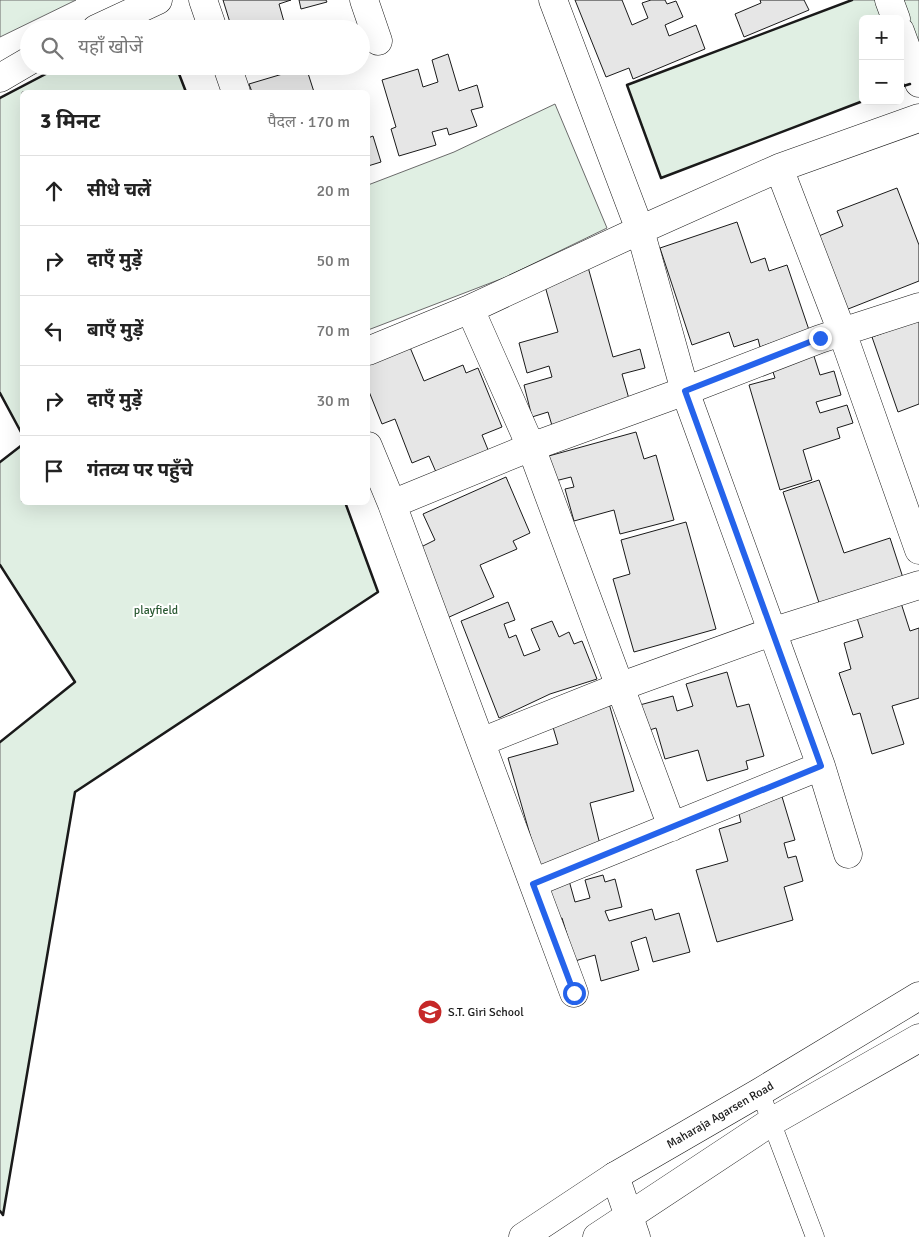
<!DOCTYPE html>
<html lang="hi">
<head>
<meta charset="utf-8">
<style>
	body { margin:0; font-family:Signika,"Noto Sans Devanagari",sans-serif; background:#f2f2f2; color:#222 }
	.controls { position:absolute; right:15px; top:15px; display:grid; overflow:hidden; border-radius:8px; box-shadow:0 5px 20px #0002 }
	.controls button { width:45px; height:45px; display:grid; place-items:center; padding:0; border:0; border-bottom:1px solid #e0e0e0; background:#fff; color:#222; font:25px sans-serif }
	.stop { position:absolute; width:15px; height:15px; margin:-11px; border:4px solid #2563eb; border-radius:50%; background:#fff }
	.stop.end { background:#2563eb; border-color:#fff; box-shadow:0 1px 5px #0008 }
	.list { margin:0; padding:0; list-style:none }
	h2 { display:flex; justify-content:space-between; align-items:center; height:65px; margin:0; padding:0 20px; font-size:21px }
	h2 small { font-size:16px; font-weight:400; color:#767676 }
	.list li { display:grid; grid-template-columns:32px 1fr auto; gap:15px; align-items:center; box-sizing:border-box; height:70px; padding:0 20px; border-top:1px solid #e0e0e0 }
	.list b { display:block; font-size:19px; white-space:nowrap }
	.list em { font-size:16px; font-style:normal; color:#767676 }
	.icon { flex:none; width:28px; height:28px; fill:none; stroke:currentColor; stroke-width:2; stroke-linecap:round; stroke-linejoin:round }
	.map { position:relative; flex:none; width:919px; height:1237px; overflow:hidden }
	.search { position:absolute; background:#fff; box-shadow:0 5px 20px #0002; left:20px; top:20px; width:350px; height:55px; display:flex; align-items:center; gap:12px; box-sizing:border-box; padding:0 18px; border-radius:28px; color:#767676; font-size:19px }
	.panel { position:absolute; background:#fff; box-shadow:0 5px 20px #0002; left:20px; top:90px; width:350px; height:415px; border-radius:8px }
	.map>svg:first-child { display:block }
	.park { fill:#e0efe3; stroke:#6a6a6a }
	.building { fill:#e6e6e6; stroke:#1a1a1a }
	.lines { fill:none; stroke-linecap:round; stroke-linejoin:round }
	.service-casing { stroke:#1a1a1a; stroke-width:19 }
	.minor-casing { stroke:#1a1a1a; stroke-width:29 }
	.tertiary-casing { stroke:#1a1a1a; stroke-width:29 }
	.service { stroke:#fff; stroke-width:18 }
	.minor { stroke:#fff; stroke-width:28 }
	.tertiary { stroke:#fff; stroke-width:28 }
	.wall { stroke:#1a1a1a; stroke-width:2.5 }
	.route { stroke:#2563eb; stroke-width:6 }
	.labels { text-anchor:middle; stroke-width:4; stroke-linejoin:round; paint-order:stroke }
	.park-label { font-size:12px; fill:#2b5a34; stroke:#fff }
	.poi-label { font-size:12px; fill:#1a1a1a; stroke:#fff; text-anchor:start }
	.street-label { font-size:12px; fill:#1a1a1a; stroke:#fff }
</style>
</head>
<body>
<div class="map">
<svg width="919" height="1237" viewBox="0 0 919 1237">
	<rect width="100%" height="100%" fill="#fff"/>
	<path class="park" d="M0,0h76l-76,37z
		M852,0h67v80l-19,7v-68h-37v82l-202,77 -34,-93z
		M61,66h115l10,26h-164v342l-22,-41v-295z
		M555,104l52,124 -101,49 -138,53v-145l86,-33z
		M22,445v57l323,1 33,89 -303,200 -72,423 -3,-4v-469l75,-60 -75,-117v-103z"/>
	<path class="building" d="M223,0h68l-12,4 7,25h-37l-1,-4 -16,4z
		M299,0h27l1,2 -26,7z
		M575,0h47l10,25 16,-7 -6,-15 9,-3h14l2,4 9,-3 7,16 -18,8 4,11 27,-11 9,24 -72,30 -4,-11 -23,9z
		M760,0h44l5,10 -65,27 -9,-23 26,-11z
		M448,54l11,37 18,-6 6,22 -12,3 6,16 -28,9 -2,-7 -15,4 4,13 -37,11 -8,-27 5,-2 -14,-47 36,-11 5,18 15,-5 -6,-22z
		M306,67l8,25h-62l-3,-8z
		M373,136l8,26 -13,4v-28z
		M897,188l22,57v36l-81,32 -29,-73 34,-14 -6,-15z
		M737,222l14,41 14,-5 4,13 18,-6 22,65 -49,17 -2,-8 -24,8 -5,-15 -37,13 -32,-97z
		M588,267l25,90 27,-8 5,19 -23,6 9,32 -78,23 -5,-17 -16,5 -8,-32 28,-8 -3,-11 -22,7 -8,-30 39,-11 -15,-53z
		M919,320v84l-21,8 -26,-75z
		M409,345l15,36 39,-16 3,8 12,-5 24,59 -20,8 9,22 -52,22 -10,-23 -17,7 -17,-44 -13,5 -14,-35v-27z
		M812,350l8,25 14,-4 7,24 -25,7 4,11 27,-8 6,18 -16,5 3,10 -37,12 9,30 -32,10 -31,-105 26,-7 -5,-15z
		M636,432l8,27 12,-4 18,65 -54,14 -6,-24 -40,11 -9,-32 9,-2 -3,-10 -20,5 -6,-25z
		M506,477l24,56 -17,8 4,8 -37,16 14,32 -47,21 -30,-69 18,-9 -12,-26z
		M819,480l25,73 46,-15 16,49 -84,25 -39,-120z
		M686,522l30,107 -82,23 -21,-73 17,-5 -9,-34z
		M508,602l7,18 -11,4 5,14 7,-3 8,21 16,-6 -9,-21 21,-8 7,16 10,-5 5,12 8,-3 15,38 -47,15 -51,24 -38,-97z
		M901,603l9,28 9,-3v70l-27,8 12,38 -32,10 -12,-41 -7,2 -14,-42 12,-4 -7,-26 19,-6 -6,-19z
		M727,672l10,35 12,-3 15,52 -18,5 2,8 -41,12 -9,-31 -33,9 -9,-31 -13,4 -7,-26 37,-10 4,15 16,-5 -7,-22z
		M608,700l26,91 -44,12 12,50 -61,20 -33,-115 50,-14 -8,-27z
		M780,790l15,50 -11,3 4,15 8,-2 7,25 -19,6 9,33 -76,22 -21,-72 32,-9 -9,-32 22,-7 -5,-20z
		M603,875l2,7 10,-3 7,28 -17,4 4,10 43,-12 3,11 24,-7 11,39 -37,10 -7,-25 -15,5 8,28 -38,11 -6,-26 -20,6 -13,-43 -7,2 -10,-36 23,-7 7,25 15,-4 -5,-18z"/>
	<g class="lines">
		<defs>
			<path id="service" d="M760,1092l55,145"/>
			<path id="minor" d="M203,0l10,29
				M364,0l14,41
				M553,0l87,230 45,161 136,375 27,88
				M889,0l7,19
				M96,29l62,-29
				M900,31l19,52
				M227,66l9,26
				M0,78l29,-17
				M779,168l63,164 77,218
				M470,309l61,138 141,380
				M368,351l102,-42 170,-79 139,-62 140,-50
				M368,446l24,58 182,489
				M392,504l139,-57 154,-56 135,-52 99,-32
				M481,742l138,-55 152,-55 148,-47
				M533,883l288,-117
				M615,1176l21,61"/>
			<path id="tertiary" d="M523,1237l92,-61 145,-84 159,-96
				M597,1237l174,-115 148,-84"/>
		</defs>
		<use href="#service" class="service-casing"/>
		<use href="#minor" class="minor-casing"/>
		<use href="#tertiary" class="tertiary-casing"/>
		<use href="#service" class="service"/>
		<use href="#minor" class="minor"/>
		<use href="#tertiary" class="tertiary"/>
		<path class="wall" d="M852,0l-225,85 34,93 202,-77
			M143,29l16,-6 2,6
			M176,66l10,26
			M900,87l10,-3
			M0,98l61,-32
			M0,393l22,41
			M0,462l22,-17
			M0,565l75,117 -75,60
			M0,1211l3,4 72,-423 303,-200 -33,-90"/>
	</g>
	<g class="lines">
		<path class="route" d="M574,993l-41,-109 288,-118 -136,-375 135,-53"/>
	</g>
	<defs>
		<symbol id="school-disc" viewBox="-11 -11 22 22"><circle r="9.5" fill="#c62828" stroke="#fff"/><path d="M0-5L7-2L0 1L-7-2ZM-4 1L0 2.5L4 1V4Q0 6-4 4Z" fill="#fff"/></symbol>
	</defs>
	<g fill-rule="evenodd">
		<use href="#school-disc" x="416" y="998" width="28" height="28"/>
	</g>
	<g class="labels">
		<g class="park-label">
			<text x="156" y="614">playfield</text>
		</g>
		<g class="poi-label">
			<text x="448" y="1016">S.T. Giri School</text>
		</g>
		<g class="street-label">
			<text transform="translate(720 1115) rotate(-30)" y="4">Maharaja Agarsen Road</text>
		</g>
	</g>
</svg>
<div class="controls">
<button>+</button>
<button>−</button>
</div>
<div class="stop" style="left:574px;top:993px"></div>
<div class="stop end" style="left:820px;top:338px"></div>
<div class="search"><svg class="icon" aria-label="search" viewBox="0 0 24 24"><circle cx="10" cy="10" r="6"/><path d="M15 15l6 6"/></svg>यहाँ खोजें</div>
<section class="panel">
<h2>3 मिनट<small>पैदल · 170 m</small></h2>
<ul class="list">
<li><svg class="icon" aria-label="ahead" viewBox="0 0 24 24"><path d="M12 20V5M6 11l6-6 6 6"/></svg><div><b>सीधे चलें</b></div><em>20 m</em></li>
<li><svg class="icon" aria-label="right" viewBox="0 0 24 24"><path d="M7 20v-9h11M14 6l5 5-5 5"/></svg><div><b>दाएँ मुड़ें</b></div><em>50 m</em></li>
<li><svg class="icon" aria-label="left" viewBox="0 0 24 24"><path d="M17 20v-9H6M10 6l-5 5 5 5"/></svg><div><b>बाएँ मुड़ें</b></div><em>70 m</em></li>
<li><svg class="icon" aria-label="right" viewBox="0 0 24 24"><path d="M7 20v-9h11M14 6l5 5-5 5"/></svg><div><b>दाएँ मुड़ें</b></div><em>30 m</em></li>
<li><svg class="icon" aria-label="arrive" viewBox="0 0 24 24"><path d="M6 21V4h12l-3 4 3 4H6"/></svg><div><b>गंतव्य पर पहुँचे</b></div></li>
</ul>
</section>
</div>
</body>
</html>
